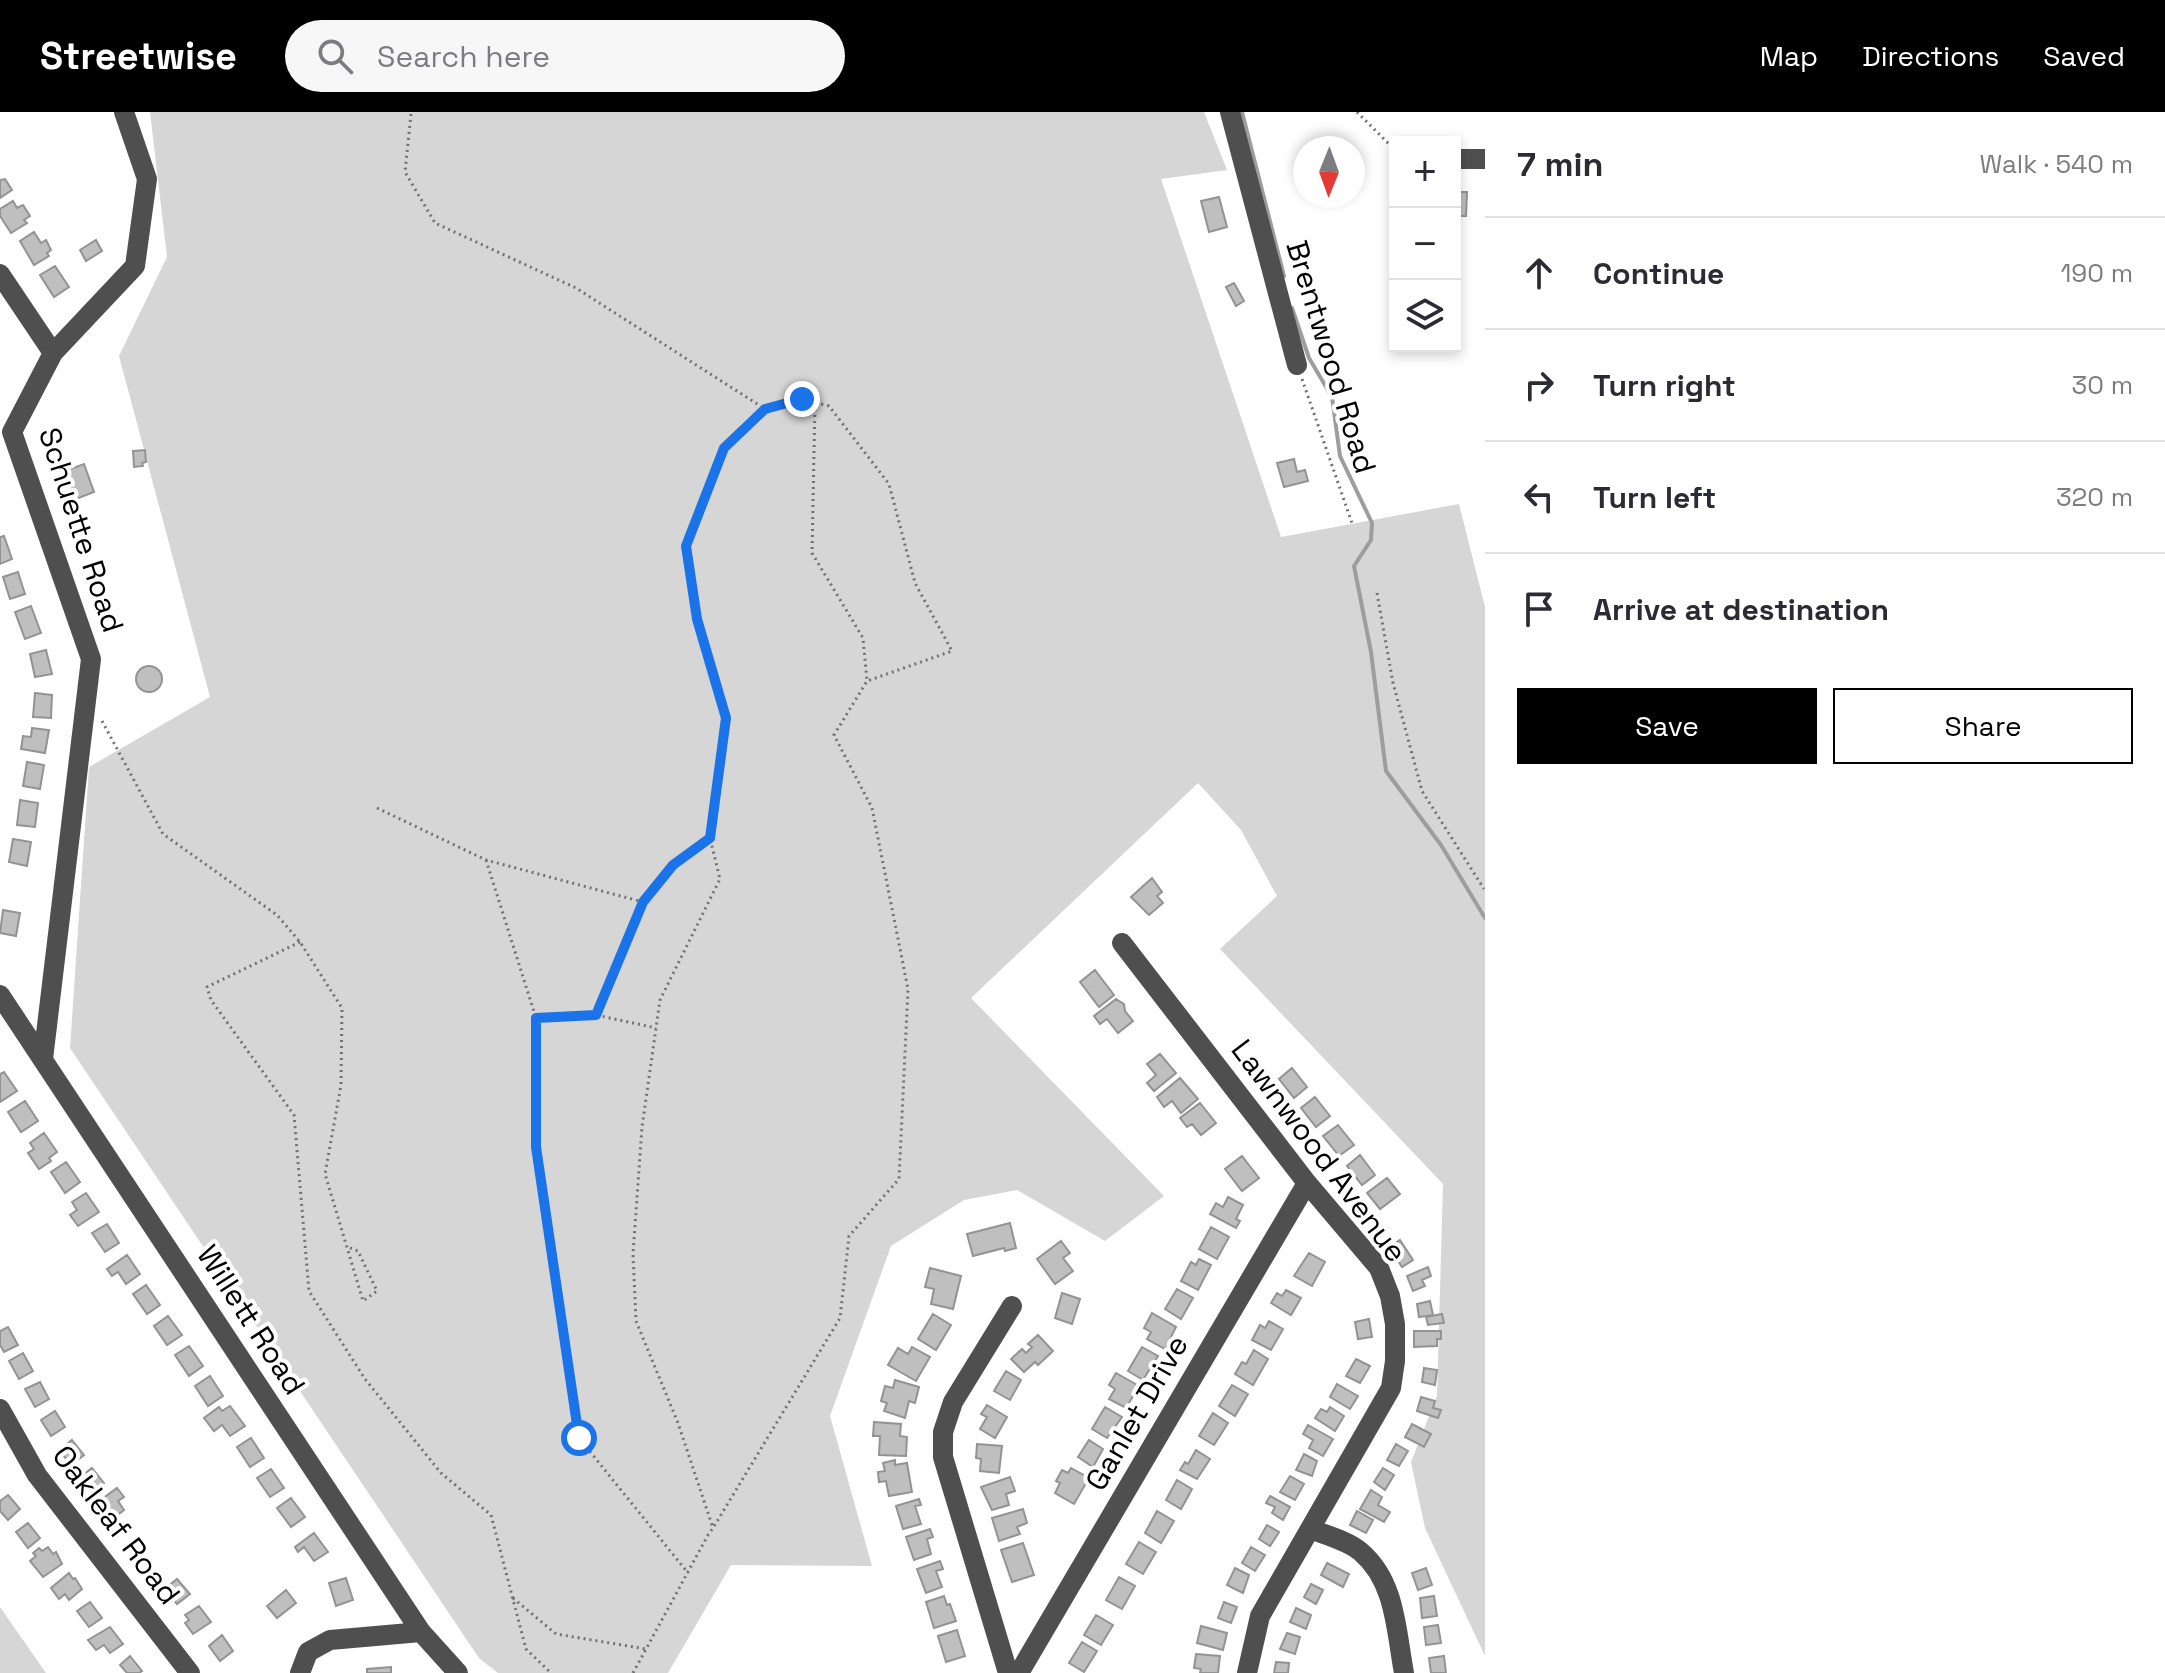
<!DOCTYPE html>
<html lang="en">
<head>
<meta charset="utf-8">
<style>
	body { margin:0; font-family:"Space Grotesk",sans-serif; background:#f7f7f7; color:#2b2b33 }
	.controls { position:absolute; right:24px; top:24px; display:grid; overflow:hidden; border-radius:0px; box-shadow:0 4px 12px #0003 }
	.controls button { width:72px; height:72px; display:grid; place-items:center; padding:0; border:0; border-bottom:2px solid #e1e1e2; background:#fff; color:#2b2b33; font:40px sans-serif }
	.compass { position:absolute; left:1293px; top:24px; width:72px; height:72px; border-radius:50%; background:#fff; box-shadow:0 4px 12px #0003; rotate:181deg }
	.stop { position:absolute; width:24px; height:24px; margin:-18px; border:6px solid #1a73e8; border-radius:50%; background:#fff }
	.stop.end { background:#1a73e8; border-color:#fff; box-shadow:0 2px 8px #0008 }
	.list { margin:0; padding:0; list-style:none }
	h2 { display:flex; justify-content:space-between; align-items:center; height:104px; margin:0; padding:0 32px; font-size:34px }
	h2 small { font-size:26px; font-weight:400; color:#7c7c81 }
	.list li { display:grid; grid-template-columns:52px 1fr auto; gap:24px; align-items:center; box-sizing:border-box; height:112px; padding:0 32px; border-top:2px solid #e1e1e2 }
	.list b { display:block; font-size:30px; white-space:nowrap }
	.list em { font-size:26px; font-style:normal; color:#7c7c81 }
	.actions { display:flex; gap:16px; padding:24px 32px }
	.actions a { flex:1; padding:18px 0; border:2px solid #000; border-radius:0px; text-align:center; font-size:28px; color:#000 }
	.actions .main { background:#000; color:#fff }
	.icon { flex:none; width:44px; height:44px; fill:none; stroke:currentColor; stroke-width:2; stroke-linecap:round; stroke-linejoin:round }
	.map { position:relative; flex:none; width:1485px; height:1561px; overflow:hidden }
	header { display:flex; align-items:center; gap:48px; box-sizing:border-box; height:112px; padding:0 40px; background:#000; color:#fff }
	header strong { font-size:38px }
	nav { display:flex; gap:44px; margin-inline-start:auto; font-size:28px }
	.search { width:560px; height:72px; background:#f7f7f7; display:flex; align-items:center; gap:20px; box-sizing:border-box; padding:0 28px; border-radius:44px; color:#7c7c81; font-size:30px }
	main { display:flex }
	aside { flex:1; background:#fff }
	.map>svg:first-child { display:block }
	.green { fill:#d6d6d6 }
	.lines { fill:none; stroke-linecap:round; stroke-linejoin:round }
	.stream { stroke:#9d9d9d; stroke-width:4 }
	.building { fill:#bfbfbf; stroke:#939393; stroke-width:2 }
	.path { stroke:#717171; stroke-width:3; stroke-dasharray:2 4; stroke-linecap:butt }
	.minor { stroke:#4f4f4f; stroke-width:20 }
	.route { stroke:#1a73e8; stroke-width:10 }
	.labels { text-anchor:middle; stroke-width:8; stroke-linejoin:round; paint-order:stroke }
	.street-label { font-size:30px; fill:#000; stroke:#fff }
</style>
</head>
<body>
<header>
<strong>Streetwise</strong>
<div class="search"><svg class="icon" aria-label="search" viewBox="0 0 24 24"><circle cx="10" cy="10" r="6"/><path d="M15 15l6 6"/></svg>Search here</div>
<nav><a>Map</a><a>Directions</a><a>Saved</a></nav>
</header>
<main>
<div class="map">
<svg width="1485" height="1561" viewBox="0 0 1485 1561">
	<rect width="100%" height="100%" fill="#fff"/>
	<path class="green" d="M150,0h1054l23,58 -66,9 120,358 178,-33 26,103v1049l-60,-128 -14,-66 26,-66 6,-212 -223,-235 57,-53 -36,-66 -43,-47 -227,215 193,198 -59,45 -88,-51 -53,10 -73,46 -61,170 42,150 -141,-1 -63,108h-170l-19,-15 -409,-610 19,-281 121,-70 -91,-341 48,-99z
		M0,1495l46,66h-46z"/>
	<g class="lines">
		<path class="stream" d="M1242,0l42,164
			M1292,196l17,50 23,39 8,59 32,67 -1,17 -17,26 17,86 15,119 55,74 44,73"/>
	</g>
	<path class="building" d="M5,67l7,11 -12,8v-18z
		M1455,80h12l-1,24h-11z
		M1219,85l8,30 -18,5 -8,-31z
		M13,89l4,7 6,-3 7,11 -6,4 3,3 -16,10 -11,-17v-7z
		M34,120l7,11 5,-3 5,10 -4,3 2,3 -15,9 -14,-24z
		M96,128l6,11 -16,10 -6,-11z
		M55,154l14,21 -15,10 -14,-22z
		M1234,171l10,18 -8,5 -10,-19z
		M145,338l1,12 -4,1 1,3 -9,1 -1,-16z
		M1294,347l3,13 8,-2 3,11 -24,6 -7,-24z
		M84,352l10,28 -18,7 -11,-28z
		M4,424l8,23 -12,5v-27z
		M18,460l7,22 -15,5 -7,-22z
		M31,494l10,27 -16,6 -10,-27z
		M46,538l6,24 -17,3 -5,-23z
		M136 567a13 13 0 1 1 26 0a13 13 0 1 1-26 0Z
		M35,581l17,2 -1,23 -18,-1z
		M32,616l17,2 -4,23 -24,-4 2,-13 8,1z
		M27,650l17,3 -4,24 -17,-3z
		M20,688l18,3 -3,24 -18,-2z
		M13,727l18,3 -4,24 -18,-4z
		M1152,766l10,14 -5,4 6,7 -14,12 -18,-18z
		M3,798l17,3 -4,23 -16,-3z
		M1095,858l19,25 -15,12 -19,-25z
		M1116,887l8,5 1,7 8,10 -15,12 -11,-14 -7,5 -6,-8z
		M1160,942l16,19 -22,18 -7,-8 9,-8 -9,-11z
		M1292,956l15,19 -13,11 -15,-19z
		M4,960l13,19 -17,11v-28z
		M1180,966l18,21 -17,14 -9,-12 -8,6 -7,-10z
		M1315,985l15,19 -14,11 -15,-19z
		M25,989l13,20 -17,11 -13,-20z
		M1200,991l16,20 -15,12 -9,-11 -5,3 -7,-9z
		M1338,1013l16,20 -15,11 -16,-20z
		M44,1021l13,19 -8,6 2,3 -12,8 -11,-16 6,-4 -4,-6z
		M1360,1043l15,20 -13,10 -15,-19z
		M1242,1044l17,22 -17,13 -17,-22z
		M66,1050l14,20 -15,11 -14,-21z
		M1387,1066l13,16 -20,15 -13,-16z
		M86,1081l13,19 -21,14 -8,-11 7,-5 -5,-8z
		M1228,1085l15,8 -7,14 4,2 -4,7 -26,-14 6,-11 7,4z
		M1010,1111l6,25 -11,3 -1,-3 -31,8 -6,-22z
		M107,1112l12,19 -14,9 -13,-19z
		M1211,1115l18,10 -12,22 -18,-10z
		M1400,1128l13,20 -11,7 -13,-20z
		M1061,1129l9,12 -7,5 10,13 -18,13 -18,-25z
		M1309,1141l16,9 -13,24 -18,-10z
		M127,1143l13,19 -14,10 -8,-12 -6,4 -5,-7z
		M1199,1147l12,6 -13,25 -17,-9 10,-19 5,3z
		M1428,1155l3,9 -9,4 3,6 -12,5 -6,-15z
		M930,1156l31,8 -8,33 -22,-5 3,-15 -9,-2z
		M146,1173l14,20 -13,9 -14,-20z
		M1177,1177l16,9 -12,21 -16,-10z
		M1286,1178l15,8 -10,17 -20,-12 6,-10 5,3z
		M1062,1181l18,6 -8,25 -17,-6z
		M1430,1189l3,14 -14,2 -2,-13z
		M1152,1201l24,14 -11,22 -18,-10 4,-7 -7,-4z
		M933,1202l18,11 -15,25 -18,-11z
		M1442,1202l2,9 -16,2 -2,-8z
		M168,1204l14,19 -15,10 -13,-19z
		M1369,1207l3,18 -14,2 -3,-17z
		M1269,1209l14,8 -12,21 -19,-10 8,-15 5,3z
		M8,1215l10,18 -14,7 -4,-7v-14z
		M1414,1219h27v8h-4v7l-23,1z
		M1038,1223l15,16 -15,14 -3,-3 -11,10 -13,-13 11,-10 4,4 6,-6 -4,-3z
		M189,1234l14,20 -14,10 -14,-21z
		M912,1235l18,10 -14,24 -28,-16 10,-17 10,6z
		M1142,1235l16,9 -15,24 -15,-9z
		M1254,1238l14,9 -15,26 -18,-11 7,-12 4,2z
		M23,1241l10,18 -14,8 -10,-18z
		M1356,1247l14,7 -10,17 -14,-7z
		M1424,1256l13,2 -2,15 -13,-3z
		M1006,1259l15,9 -11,20 -16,-9z
		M1116,1261l23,13 -13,22 -17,-9 6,-10 -6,-4z
		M210,1264l13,20 -15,10 -13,-20z
		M895,1268l24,7 -4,16 -6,-2 -4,17 -21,-7 3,-8 -6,-2 4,-15 8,2z
		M40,1270l9,17 -14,8 -10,-18z
		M1337,1272l21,12 -8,13 -20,-12z
		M1232,1273l16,9 -13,22 -16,-10z
		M1421,1285l14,4 -2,7 8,2 -3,8 -21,-7z
		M987,1293l20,12 -12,21 -15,-9 7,-12 -6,-3z
		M230,1294l15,20 -15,10 -8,-11 -8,6 -10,-13 15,-11 3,4z
		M1105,1295l17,10 -15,21 -15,-9z
		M1330,1295l14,9 -9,15 -20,-13 6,-9 6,3z
		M55,1299l10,16 -14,9 -10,-16z
		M1213,1301l15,10 -14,22 -15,-9z
		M874,1310l27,2 -1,12 7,1 -1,19 -27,-1 1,-19h-7z
		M1412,1312l19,10 -7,13 -19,-10z
		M1308,1313l25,14 -10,17 -14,-8 4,-8 -10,-6z
		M251,1326l13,20 -14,9 -13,-20z
		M72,1328l12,15 -13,10 -12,-15z
		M1089,1328l14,9 -10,18 -15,-10z
		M977,1332l25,2 -3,27 -19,-2 1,-12 -5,-1z
		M1396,1332l12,7 -9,15 -12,-6z
		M1196,1338l14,9 -13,20 -17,-9 5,-8 3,2z
		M1304,1342l13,7 -5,15 -16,-6z
		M895,1348v5l12,-2 5,29 -23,4 -3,-15 -7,1 -1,-10 7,-1 -2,-8z
		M92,1356l12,15 -12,10 -13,-15z
		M1071,1356l18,10 -15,26 -19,-11 5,-10 -4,-2 6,-11 6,3z
		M1383,1356l11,7 -9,15 -11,-8z
		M271,1357l13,19 -14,9 -13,-19z
		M1290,1364l14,8 -9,16 -15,-8z
		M1010,1365l5,14 -9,3 3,11 -17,5 -11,-23z
		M1177,1368l15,9 -11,20 -15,-9z
		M117,1376l7,9 -6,4 6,9 -13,10 -13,-18z
		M1371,1378l11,7 -4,8 12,7 -6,10 -24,-13z
		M8,1383l12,14 -12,11 -8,-9v-10z
		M1270,1384l20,11 -7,13 -11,-7 3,-6 -9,-4z
		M291,1386l14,19 -14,10 -14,-19z
		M919,1387l2,6 -6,1 6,18 -18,5 -7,-23z
		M1023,1397l4,14 -10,4 3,7 -21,7 -7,-23z
		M1157,1399l17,10 -13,22 -16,-10z
		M1357,1399l16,9 -7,13 -16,-8z
		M28,1411l12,15 -12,10 -12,-16z
		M1267,1413l12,7 -9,14 -11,-7z
		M930,1417l3,8 -6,2 4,15 -17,6 -8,-23z
		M314,1421l14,19 -14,9 -10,-14 -6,5 -3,-5z
		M1139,1430l17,10 -13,22 -17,-10z
		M1023,1431l11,32 -22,7 -11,-32z
		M48,1435l5,7 3,-2 6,12 -19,13 -13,-16 6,-5 -3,-3 6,-5 3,3z
		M1251,1435l14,8 -10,16 -13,-8z
		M940,1449l3,8 -7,2 6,16 -16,6 -9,-24z
		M1327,1451l22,11 -6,13 -22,-12z
		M1235,1456l14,7 -6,18 -16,-8z
		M1426,1456l6,17 -14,5 -6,-17z
		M69,1461l4,6 2,-1 7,11 -13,11 -4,-6 -6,5 -8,-11z
		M1119,1465l16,9 -13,23 -16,-9z
		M346,1466l7,22 -17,6 -7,-23z
		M177,1467l13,15 -13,10 -12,-15z
		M1311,1472l12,6 -7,14 -12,-7z
		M286,1478l10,13 -19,15 -10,-12z
		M944,1484l3,9 3,-1 6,17 -22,7 -8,-26z
		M1434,1484l3,20 -15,2 -2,-20z
		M90,1490l12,16 -13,9 -12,-16z
		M1224,1490l13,5 -6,16 -13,-5z
		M199,1494l12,16 -18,12 -8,-11 4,-3 -4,-5z
		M1296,1496l15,7 -5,14 -16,-7z
		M1096,1503l17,10 -12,20 -17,-10z
		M1438,1513l3,18 -15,2 -2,-18z
		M1201,1514l26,7 -4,17 -26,-7z
		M110,1515l13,17 -13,9 -6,-8 -8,5 -8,-10z
		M957,1518l8,26 -19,6 -8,-26z
		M1287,1521l13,4 -5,17 -15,-5z
		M222,1523l11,16 -13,10 -11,-15z
		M1082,1530l15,9 -13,21 -15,-9z
		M1196,1542l24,2 -2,17h-18l1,-4 -7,-1z
		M130,1544l12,15 -3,2h-12l-7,-8z
		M1444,1544l2,17h-15l-2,-15z
		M1276,1550l13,1 -1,10h-14z
		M391,1555v6h-24v-4z"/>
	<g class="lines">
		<path class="path" d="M1357,0l32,32 6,11
			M411,2l-6,58 30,51 141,65 189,121
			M1302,267l51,147
			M815,291l-3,150 51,85 4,43
			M1377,481l16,90 29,108 62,98
			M102,609l61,113 114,81 23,27 42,66 -1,77 -16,89 38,127 14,-10 -19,-40 -10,-4
			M377,696l109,52 157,42
			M486,748l50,158v129l43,291 109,135
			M300,830l-93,45 4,13 83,115 15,176 56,88 76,94 50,42 35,134 25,24
			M596,903l47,-113 30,-37 37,-27
			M537,906l59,-3 60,13
			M513,1486l43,36 90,15
			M633,1561l75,-138 5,-7 127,-210 9,-82 50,-57 9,-190 -36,-181 -38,-73 33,-54 85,-30 -37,-68 -26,-99 -60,-78 -27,-7 -37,10 -41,39 -38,98 11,73 29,99 -16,120 10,41 -60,121 -18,127 -9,127 3,67 42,102 35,105"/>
		<path class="minor" d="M1230,0l67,253
			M1455,47h30
			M0,162l53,79
			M1122,831l185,240 72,85 11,28 5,28v37l-4,27 -131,228 -13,57
			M0,883l421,637 37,41
			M43,947l48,-400 -79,-227 41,-79 82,-87 12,-87 -23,-67
			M0,1297l37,66 153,198
			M1310,1417c16,6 39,12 51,23 35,30 35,79 43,121
			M300,1561l8,-21 22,-12 91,-8
			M1008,1561l-65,-216v-25l10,-30 59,-96
			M1019,1561l288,-490"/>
	</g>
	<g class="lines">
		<path class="route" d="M579,1326l-43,-291v-129l60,-3 47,-113 30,-37 37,-27 16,-120 -29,-99 -11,-73 38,-98 41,-39 37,-10"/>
	</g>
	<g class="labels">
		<g class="street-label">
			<text transform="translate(1331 245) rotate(73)" y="10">Brentwood Road</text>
			<text transform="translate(81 418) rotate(72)" y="10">Schuette Road</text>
			<text transform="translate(1319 1039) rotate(53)" y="10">Lawnwood Avenue</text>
			<text transform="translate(251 1208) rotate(57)" y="10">Willett Road</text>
			<text transform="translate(1137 1301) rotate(-60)" y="10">Ganlet Drive</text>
			<text transform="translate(116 1413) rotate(53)" y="10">Oakleaf Road</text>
		</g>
	</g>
</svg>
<div class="controls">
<button>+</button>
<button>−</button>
<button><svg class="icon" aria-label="layers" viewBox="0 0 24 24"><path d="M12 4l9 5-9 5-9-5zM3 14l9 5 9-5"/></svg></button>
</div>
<svg class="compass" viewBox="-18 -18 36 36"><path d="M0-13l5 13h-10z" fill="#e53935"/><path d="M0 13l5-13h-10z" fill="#7c7c81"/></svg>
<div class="stop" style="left:579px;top:1326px"></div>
<div class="stop end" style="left:802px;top:287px"></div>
</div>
<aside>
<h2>7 min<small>Walk · 540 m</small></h2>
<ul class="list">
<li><svg class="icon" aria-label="ahead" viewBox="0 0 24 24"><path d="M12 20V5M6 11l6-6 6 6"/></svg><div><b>Continue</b></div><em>190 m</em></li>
<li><svg class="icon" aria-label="right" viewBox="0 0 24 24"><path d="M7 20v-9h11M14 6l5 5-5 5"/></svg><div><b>Turn right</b></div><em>30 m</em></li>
<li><svg class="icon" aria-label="left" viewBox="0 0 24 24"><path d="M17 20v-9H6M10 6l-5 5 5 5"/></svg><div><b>Turn left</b></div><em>320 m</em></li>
<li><svg class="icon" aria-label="arrive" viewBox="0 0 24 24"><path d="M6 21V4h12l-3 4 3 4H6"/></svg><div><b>Arrive at destination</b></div></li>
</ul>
<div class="actions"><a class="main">Save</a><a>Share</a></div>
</aside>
</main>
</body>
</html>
